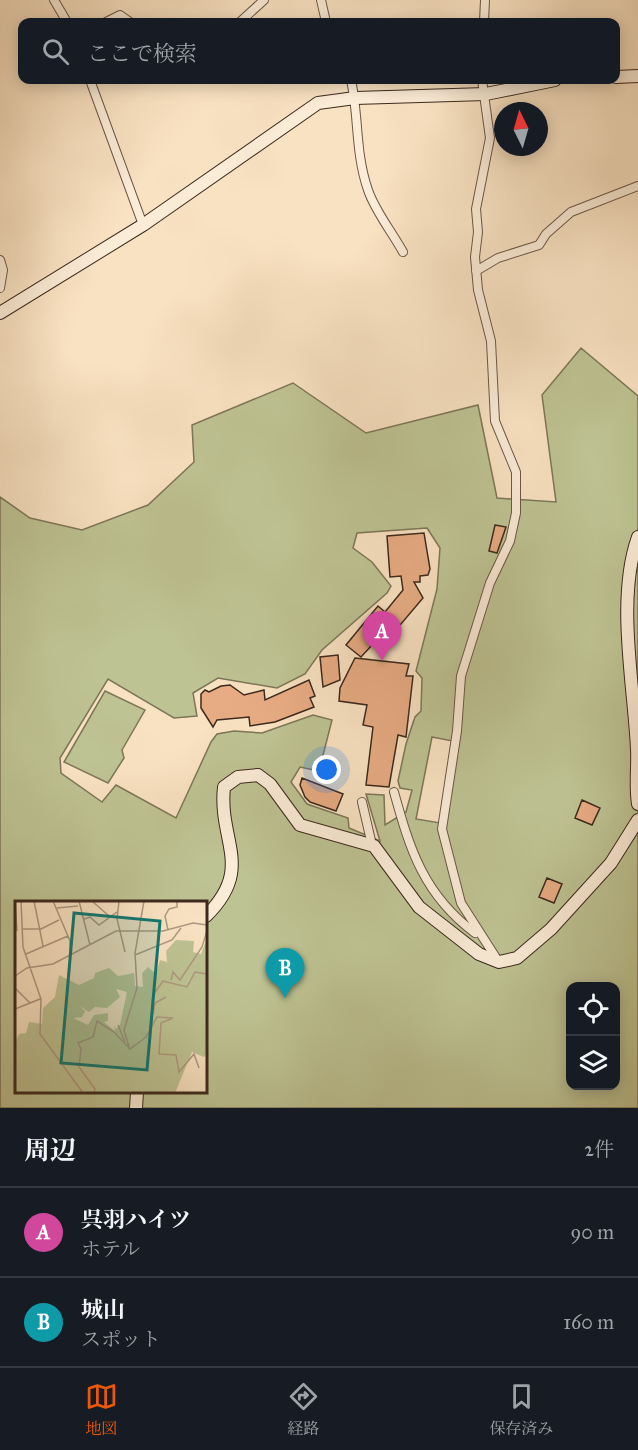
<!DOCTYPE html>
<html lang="ja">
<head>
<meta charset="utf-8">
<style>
	body { margin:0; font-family:"IM FELL Great Primer","Noto Serif JP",serif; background:#20242c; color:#f1f3f6 }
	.controls { position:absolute; right:18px; bottom:18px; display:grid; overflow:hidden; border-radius:12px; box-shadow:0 3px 15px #0003 }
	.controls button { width:54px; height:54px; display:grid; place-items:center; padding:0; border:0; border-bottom:2px solid #363941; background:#171b24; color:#f1f3f6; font:30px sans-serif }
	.compass { position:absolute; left:494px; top:102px; width:54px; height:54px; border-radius:50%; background:#171b24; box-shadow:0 3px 15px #0003; rotate:355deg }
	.you { position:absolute; left:327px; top:770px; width:21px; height:21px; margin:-15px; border:4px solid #fff; border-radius:50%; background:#1a73e8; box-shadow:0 0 0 9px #1a73e833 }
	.badge { display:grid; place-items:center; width:39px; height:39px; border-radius:50%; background:#ea580c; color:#fff; font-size:20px; font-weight:700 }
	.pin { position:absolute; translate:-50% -50px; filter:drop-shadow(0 2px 3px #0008) }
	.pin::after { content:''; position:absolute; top:32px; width:21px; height:18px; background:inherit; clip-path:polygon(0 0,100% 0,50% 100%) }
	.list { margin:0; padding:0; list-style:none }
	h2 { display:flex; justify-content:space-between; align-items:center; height:78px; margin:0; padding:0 24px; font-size:26px }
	h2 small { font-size:20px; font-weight:400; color:#9ea1a6 }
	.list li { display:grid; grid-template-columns:39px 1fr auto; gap:18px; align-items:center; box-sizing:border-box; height:90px; padding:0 24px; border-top:2px solid #363941 }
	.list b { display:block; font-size:22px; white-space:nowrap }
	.list p { margin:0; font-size:20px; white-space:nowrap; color:#9ea1a6 }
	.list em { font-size:20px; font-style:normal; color:#9ea1a6 }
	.icon { flex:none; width:33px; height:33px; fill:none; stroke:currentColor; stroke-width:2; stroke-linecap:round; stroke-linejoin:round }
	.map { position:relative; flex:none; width:638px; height:1108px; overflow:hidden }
	.search { position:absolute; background:#171b24; box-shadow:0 3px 15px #0003; left:18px; right:18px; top:18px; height:66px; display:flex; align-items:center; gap:15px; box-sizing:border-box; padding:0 21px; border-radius:12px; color:#9ea1a6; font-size:22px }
	.sheet { height:258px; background:#171b24 }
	nav { display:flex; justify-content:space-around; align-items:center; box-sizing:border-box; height:84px; border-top:2px solid #363941; background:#171b24; font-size:16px; color:#9ea1a6 }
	nav a { display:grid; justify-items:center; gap:3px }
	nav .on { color:#ea580c }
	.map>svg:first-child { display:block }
	.green { fill:#bec393; stroke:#7d7658; stroke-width:1.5; fill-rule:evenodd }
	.building { fill:#e8ac84; stroke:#3c291d; stroke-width:1.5 }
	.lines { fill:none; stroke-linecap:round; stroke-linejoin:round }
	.street-casing { stroke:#6b5746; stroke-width:10 }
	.secondary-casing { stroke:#3c291d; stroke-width:14 }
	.street { stroke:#fbecd7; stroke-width:8 }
	.secondary { stroke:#fbecd7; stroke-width:12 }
	.inset-road { fill:none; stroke:#ad9880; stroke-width:1.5 }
	.view { fill:#0f766e; fill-opacity:0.15; stroke:#0f766e; stroke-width:3 }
	.inset-edge { fill:none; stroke:#3c291d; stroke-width:3 }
</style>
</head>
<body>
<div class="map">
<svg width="638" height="1108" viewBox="0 0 638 1108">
	<rect width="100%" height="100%" fill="#f9e2c2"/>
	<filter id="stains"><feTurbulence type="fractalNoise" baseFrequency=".00333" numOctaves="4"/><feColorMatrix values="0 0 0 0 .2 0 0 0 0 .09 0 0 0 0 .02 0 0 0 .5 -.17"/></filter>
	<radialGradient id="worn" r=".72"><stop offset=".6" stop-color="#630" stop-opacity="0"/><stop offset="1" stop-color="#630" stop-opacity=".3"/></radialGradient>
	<path class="green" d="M581,348l57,48v712h-638v-611l30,21 52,12 66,-25 46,-43 -2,-37 101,-42 73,50 112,-28 19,93 59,4 -14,-107zM427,528l13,20 -3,41 -21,82 6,7 -1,33 -6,6 -9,27 -8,37 2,7 12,2 -6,22 -21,13 -1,-30 -18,-1 14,47 -31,-13 -1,-10 -41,-14 -16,-22 9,-15 19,4 13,-51 -19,-5 -51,18 -28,-2 -17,3 -6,8 -35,76 -60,-33 -14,17 -41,-29 -1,-15 48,-79 66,39 23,-2 -4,-23 25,-15 59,10 28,-14 17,-24 65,-57 4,-7 -19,-24 -19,-14 4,-15zM432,737l21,4 -13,82 -24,-4zM16,902h190v190h-190zM570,986h46v100h-46z
		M105,691l40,19 -23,40 2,8 -16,25 -44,-21z"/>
	<path class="building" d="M495,525l11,2 -9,26 -8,-2z
		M424,533l6,36 -2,6 -8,1v6h-6l9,16 -33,39 -6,-5 -23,25 -15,-12 32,-39 7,6 18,-22 -2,-14 -11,1 -3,-41z
		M338,655l2,25 -17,7 -3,-30z
		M355,658l54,6 -3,12h7l-7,61 -8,-2 -9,52 -23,-2 7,-58 -10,-2 4,-20 -28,-4 1,-13z
		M309,680l6,16 -5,2 4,9 -39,15 -25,4 -1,-9 -32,3 -4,7 -12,-19v-14l4,-4 4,2 12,-6 9,-1 14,10 20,-5 1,10z
		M302,778l41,16 -7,17 -26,-9 -5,-5 -5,-12z
		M582,800l18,8 -8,17 -17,-7z
		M547,878l15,6 -8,19 -15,-6z"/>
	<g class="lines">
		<defs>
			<path id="street" d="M54,0l13,22
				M321,0l5,22
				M106,22l14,-7 10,7
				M240,22l24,-22
				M484,22l1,-22
				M90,80l53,145
				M351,80c8,36 4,73 17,110 7,21 24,42 35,62
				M482,80l8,58 -14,71 2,23 -3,25 3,33 13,51 4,80 21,51v41l-6,28 -20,42 -29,93 -4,55 -15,98 19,74 37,58
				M0,260l3,10 -3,18
				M476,271l22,-13 41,-13 7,-11 25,-22 67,-26
				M394,792c16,58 30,103 81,141
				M362,802l10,43"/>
			<path id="secondary" d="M616,77l22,-1
				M0,313l143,-88 175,-122 37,-5 131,-4 69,-14
				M638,537c-22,62 -4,147 -1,212 1,18 -2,36 1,55
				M206,916c49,-48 12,-75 18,-129l14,-10 20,-2 12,9 30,41 74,21 45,61 60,47 20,8 18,-4 34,-29 60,-66 27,-43
				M136,1108l1,-16"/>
		</defs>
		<use href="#street" class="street-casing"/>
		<use href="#secondary" class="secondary-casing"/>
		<use href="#street" class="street"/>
		<use href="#secondary" class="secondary"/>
	</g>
	<g transform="translate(15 901)">
		<rect width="192" height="192" fill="#f9e2c2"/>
		<path d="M192,37v116l-3,3 -12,-5 -17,41h-160v-51l4,-8 7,-1 3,-11 13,2 1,-16 12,-11 4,-22 20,10 15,-7 1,-5 14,-5 9,8 16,-3 1,13 8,1 -1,-14 6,-6 8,7 4,-14 7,2 -1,-11 10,-11 18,1 -1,11 8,2zM101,88l11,3 -7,33 -4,4 -2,-4 1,6 -11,-9 4,-1v-8l-14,2 -6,10 -15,-7 9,-1 3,-6 -5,-5 9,6 6,-5 12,1 13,-11z" fill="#bec393" fill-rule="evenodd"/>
		<path class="inset-road" d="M0,0l2,30M6,0l2,46 18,52 -1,35 43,59M19,0l9,45M38,0l17,40v15M64,0l11,44M77,0l17,15M104,0l-2,18 8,33M42,7l21,-2M69,18l6,-2 9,8 18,-13M7,28h19l18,-9M153,29l-3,-14 4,-7 8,-2v-6M11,53l42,-18M120,54l37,-15 9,-12M0,75l12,-8 26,-4 63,-33h47l30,-8 14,2M156,79l2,-8 7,8 22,-33 5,-16M0,87l15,15M0,108l25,-10M138,113l2,-11 11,-6M103,124l7,17M135,128l3,-34 10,-14 24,6 8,-15 12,2M114,146l-5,-17 13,-42 -2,-35 9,-52M79,192l1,-4 -16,-22 2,-18 -3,-6 15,-6 4,-16 17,11 16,17 16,-12 11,-20 16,1 -12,5 -2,31 17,1 3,17 15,-18 5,14"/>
		<path class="view" d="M59,12l86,8 -13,149 -86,-7z"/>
		<rect width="192" height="192" class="inset-edge"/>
	</g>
	<rect width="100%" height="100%" filter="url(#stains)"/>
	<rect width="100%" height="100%" fill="url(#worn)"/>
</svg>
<div class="controls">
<button><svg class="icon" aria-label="locate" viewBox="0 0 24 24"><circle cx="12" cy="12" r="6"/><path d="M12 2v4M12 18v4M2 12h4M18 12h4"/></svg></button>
<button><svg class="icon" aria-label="layers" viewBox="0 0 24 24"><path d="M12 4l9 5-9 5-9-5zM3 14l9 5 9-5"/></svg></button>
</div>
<svg class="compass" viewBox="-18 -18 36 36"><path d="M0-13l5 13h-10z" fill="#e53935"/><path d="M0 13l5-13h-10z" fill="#9ea1a6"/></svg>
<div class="you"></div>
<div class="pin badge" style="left:382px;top:661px;background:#d1479c">A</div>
<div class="pin badge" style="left:285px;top:998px;background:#0f9aa8">B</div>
<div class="search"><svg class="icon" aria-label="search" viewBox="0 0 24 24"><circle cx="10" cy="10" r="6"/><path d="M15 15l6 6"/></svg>ここで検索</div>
</div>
<section class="sheet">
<h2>周辺<small>2件</small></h2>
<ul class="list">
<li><span class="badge" style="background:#d1479c">A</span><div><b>呉羽ハイツ</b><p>ホテル</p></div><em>90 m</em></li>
<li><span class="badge" style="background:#0f9aa8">B</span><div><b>城山</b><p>スポット</p></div><em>160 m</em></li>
</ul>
</section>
<nav>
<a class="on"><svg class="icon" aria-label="map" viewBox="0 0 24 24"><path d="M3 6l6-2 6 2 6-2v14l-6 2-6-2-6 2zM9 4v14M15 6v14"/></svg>地図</a>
<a><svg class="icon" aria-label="directions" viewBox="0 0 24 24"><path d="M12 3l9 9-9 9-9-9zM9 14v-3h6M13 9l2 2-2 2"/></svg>経路</a>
<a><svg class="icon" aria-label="saved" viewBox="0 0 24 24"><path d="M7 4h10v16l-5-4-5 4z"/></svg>保存済み</a>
</nav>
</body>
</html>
